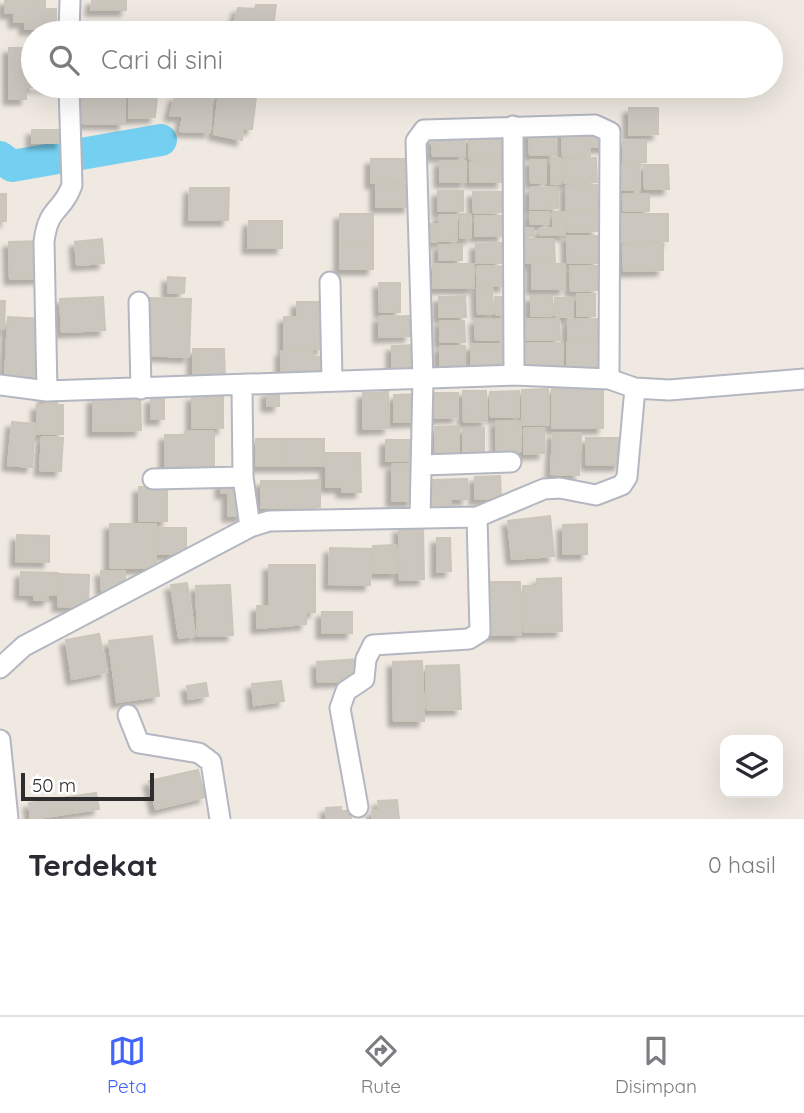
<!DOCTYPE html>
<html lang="id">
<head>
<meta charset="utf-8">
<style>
	body { margin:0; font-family:Quicksand,sans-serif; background:#f7f7f7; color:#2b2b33 }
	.controls { position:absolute; right:21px; bottom:21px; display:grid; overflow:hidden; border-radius:14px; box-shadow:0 7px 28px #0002 }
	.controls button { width:63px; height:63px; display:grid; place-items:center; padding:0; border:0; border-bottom:2px solid #e1e1e2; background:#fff; color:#2b2b33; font:35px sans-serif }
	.scale { position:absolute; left:21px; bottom:18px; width:133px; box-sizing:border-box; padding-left:7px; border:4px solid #2e2e2e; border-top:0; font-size:19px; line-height:24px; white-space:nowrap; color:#2e2e2e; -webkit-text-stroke:5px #fff; paint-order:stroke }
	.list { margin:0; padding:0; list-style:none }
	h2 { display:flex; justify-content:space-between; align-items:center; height:91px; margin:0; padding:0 28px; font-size:30px }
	h2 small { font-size:23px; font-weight:400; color:#7c7c81 }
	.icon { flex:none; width:38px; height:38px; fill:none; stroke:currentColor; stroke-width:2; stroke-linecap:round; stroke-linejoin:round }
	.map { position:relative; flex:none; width:804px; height:819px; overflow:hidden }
	.search { position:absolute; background:#fff; box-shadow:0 7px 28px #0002; left:21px; right:21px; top:21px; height:77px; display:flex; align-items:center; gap:18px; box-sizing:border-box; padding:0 24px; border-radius:38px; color:#7c7c81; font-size:26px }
	.sheet { height:196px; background:#fff }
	nav { display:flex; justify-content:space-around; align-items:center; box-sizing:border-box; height:98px; border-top:2px solid #e1e1e2; background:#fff; font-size:19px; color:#7c7c81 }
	nav a { display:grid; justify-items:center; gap:4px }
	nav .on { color:#4264fb }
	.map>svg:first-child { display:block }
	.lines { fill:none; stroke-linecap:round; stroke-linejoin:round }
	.river { stroke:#75cff0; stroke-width:32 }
	.building { fill:#cbc7bf; stroke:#cbc5ba; stroke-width:2; filter:url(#shadow) }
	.minor-casing { stroke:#b4b7c1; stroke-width:23 }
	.minor { stroke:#fff; stroke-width:19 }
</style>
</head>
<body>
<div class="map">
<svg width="804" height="819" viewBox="0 0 804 819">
	<defs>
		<filter id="shadow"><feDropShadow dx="-5.5" dy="5.5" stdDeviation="2" flood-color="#0004"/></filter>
	</defs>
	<rect width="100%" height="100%" fill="#efe9e1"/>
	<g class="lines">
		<path class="river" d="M0,157l12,9 149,-26"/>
	</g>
	<path class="building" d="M5,0h40v9h11v20h-31v-7h-11v-9h-9z
		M92,0h34v10h-35z
		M256,5h20l-4,28h-35v-5h-4l5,-20 17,1z
		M9,48h20v5h4v33l34,1h-41v12h-17z
		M83,86h42l-1,38 -42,-1z
		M130,86h28l-3,31 -26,1z
		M227,87l16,4 -1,6h14l-4,32h-9l-1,11 -28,-6 5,-41 8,-1z
		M189,90h22l-1,42 -30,-1 3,-15 -13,-1 5,-19 11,1z
		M629,108h29v26l-29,1z
		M562,128h15v9l12,-1 1,20h-27z
		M32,130h29v13h-29z
		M529,131h26l1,24h-26z
		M590,131h17v16h-17z
		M469,137h32v22h-31z
		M432,138h32l1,18h-32z
		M646,140v22l-23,1v-22z
		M551,158h10v25l-10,1z
		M596,158l1,24 -33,1 -1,-24z
		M371,159h39v23l-39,1z
		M530,160h16v23h-15z
		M440,161h26v21h-26z
		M502,161v21h-32v-20z
		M639,165l1,25h-22l-1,-24z
		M644,165h24l1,24h-24z
		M376,185h33v22h-33z
		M597,185l1,24h-32v-23z
		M558,187v21l-28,1v-21z
		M190,188h39l-1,32h-39z
		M438,191h25v20h-25z
		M473,192h28l1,20 -28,1z
		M0,194h6v27h-6z
		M623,194h26v17h-26z
		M567,211h30v20l-29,1z
		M530,212h19v12h-19z
		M553,212h12v23h-25v-6l14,-1z
		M340,214h33v28h-33z
		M460,214h10l1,24h-11z
		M617,214h51v27l-51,1z
		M439,215h17l1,25 -18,1z
		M475,216h28v20h-28z
		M249,221h33v27h-34z
		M428,224h9v18h-9z
		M523,228h10v8l-10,1z
		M567,236h30l1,27h-30z
		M102,239l2,24 -27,2 -2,-23z
		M526,239h28l1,23 -29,1z
		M43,241l1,37 -34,1 -1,-37z
		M340,242h33v27h-33z
		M501,243v20h-25v-19z
		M663,244v26l-39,1 -1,-26z
		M439,245h23v15h-23z
		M433,264h41v24h-41z
		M532,264h33v25h-33z
		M505,266v20h-28v-19z
		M570,266h27l1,24 -27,1z
		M168,277l17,1 -1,15h-16z
		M379,283h21v29h-20z
		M492,288l1,26h-15l-1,-25z
		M595,294v22h-18v-21z
		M465,296l1,21h-27v-20z
		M531,296h21l1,19 -22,1z
		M103,297l2,33 -43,2 -2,-33z
		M495,297h11l1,18h-11z
		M149,298l42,1 -2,58 -44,-2 1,-27h5z
		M555,298h18v19h-17z
		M0,301h5l-1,28h-4z
		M297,302h21v15h4v32h-38v-32h13z
		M410,316v20l-31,1v-20z
		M8,317l36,2 -3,63 -36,-2z
		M475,319h30l1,21h-30z
		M523,319h36l1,21h-36z
		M599,319v22l-31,1v-22z
		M440,321h24l1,21h-25z
		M601,341v29l-34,1v-29z
		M563,343v28l-40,1 -1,-28z
		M508,344v26h-37v-25z
		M417,345v29l-25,1v-29z
		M440,346h25v20h-25z
		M193,349h31l1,33 -32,1z
		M281,351h32v6h7v21h-39z
		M552,388h51v40h-51z
		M548,389l1,36h-26l-1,-35z
		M463,391h23l1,30 -23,1z
		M519,391v26h-28l-1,-25z
		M267,392h12v14h-12z
		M388,392l1,36 -26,1v-36z
		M434,393h24v24l-24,1z
		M128,394h12l1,36 -13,1z
		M420,394v27l-26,1v-27z
		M44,396h13v9h6v29h-26v-29h7z
		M192,396h31v32h-31z
		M93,398h35v33h-35z
		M151,398h13v21h-13z
		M496,421h24l1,30 -24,1z
		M12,422l23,2 -3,43 -24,-2z
		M459,426v31h-23l-1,-30z
		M463,428h21v25h-21z
		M524,428h20v25l-20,1z
		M186,431h28v44h-49v-40h21z
		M553,433l28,1 -2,41 -28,-1z
		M42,437l21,1 -2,33 -21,-1z
		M586,438h34v27h-33z
		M256,439h26v27h-26z
		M282,439h22v27h-22z
		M304,439h20v27h-20z
		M386,440h28v21h-28z
		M326,453h34l1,39h-19v-5h-16z
		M412,464l1,37h-21v-36z
		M500,476l1,22 -26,1v-22z
		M467,479v20h-16v13h-19v-32z
		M320,480v27l-24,1v-27z
		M261,481h35v27h-35z
		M221,483h22v33h-15v-23h-7z
		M139,487h28v34h-28z
		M550,516l4,40 -42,3 -4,-38z
		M110,524h46v44h-46z
		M587,524v30h-24v-29z
		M158,528h28v26h-28z
		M399,528h24l1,51 -24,1z
		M17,535l32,1v26l-33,-1z
		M437,538h13l1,33 -14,1z
		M396,545l1,28h-24v-27z
		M330,548l41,1 -1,36 -41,-1z
		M269,565h46v47h-9v12l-49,4v-22h12z
		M101,571h24v19l-23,1z
		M21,572l37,1 -1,22h-9v5h-14v-5l-14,-1z
		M59,574l30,1 -1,32 -30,-1z
		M561,578l1,53 -38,1 -1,-46h14v-7z
		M485,582h35l1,53h-35z
		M187,583l8,53 -16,2 -8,-53z
		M230,585l3,50 -35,1 -2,-50z
		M322,612h30v21h-30z
		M99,634l8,38 -35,7 -6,-39z
		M152,636l7,60 -42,6 -8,-61z
		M360,659l1,21 -43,2 -1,-20z
		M422,661l2,60h-30l-1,-59z
		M459,665l2,44 -34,1 -1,-44z
		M281,681l3,20 -30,4 -2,-21z
		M206,683l2,13 -19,3 -2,-13z
		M198,770l7,27 -49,12 -7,-28z
		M96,793l3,16 -68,10 -2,-16z
		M397,800l2,19h-26l-1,-8 7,-1 -1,-9z
		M341,807v4h9l1,8h-24l-1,-11z"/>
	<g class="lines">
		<defs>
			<path id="minor" d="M69,33l1,-33
				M69,86l3,99c-9,27 -24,21 -28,57l3,149 467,-16 95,4 26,9 34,2 135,-11
				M513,126l1,249
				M330,282l2,99
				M139,302l2,87
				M0,385l47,6
				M242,386l1,91 7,50
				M423,465l88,-3
				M153,479l90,-2
				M420,517l3,-138 -7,-238 8,-11 171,-5 15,7 -1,247
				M0,668l24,-22 226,-119 19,-6 208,-4 67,-28 16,-1 36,7 26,-10 5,-8 8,-89
				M128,715l11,28 60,10 12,9 9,57
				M0,740l8,79
				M358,807l-18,-99 6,-17 18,-12 2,-20 7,-14 96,-6 11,-7 -3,-115"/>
		</defs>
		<use href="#minor" class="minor-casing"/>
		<use href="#minor" class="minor"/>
	</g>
</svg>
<div class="controls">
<button><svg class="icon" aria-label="layers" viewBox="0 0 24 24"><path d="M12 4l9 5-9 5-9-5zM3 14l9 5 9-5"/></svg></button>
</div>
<div class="scale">50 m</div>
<div class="search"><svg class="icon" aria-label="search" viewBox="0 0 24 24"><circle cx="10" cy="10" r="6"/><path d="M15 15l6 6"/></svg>Cari di sini</div>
</div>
<section class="sheet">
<h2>Terdekat<small>0 hasil</small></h2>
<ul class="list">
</ul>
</section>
<nav>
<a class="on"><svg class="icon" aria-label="map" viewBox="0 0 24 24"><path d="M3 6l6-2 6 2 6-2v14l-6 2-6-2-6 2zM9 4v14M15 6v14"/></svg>Peta</a>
<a><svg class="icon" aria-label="directions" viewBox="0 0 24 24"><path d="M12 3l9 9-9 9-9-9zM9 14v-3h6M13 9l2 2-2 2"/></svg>Rute</a>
<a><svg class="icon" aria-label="saved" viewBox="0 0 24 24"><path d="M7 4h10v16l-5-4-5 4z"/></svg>Disimpan</a>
</nav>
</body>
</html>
